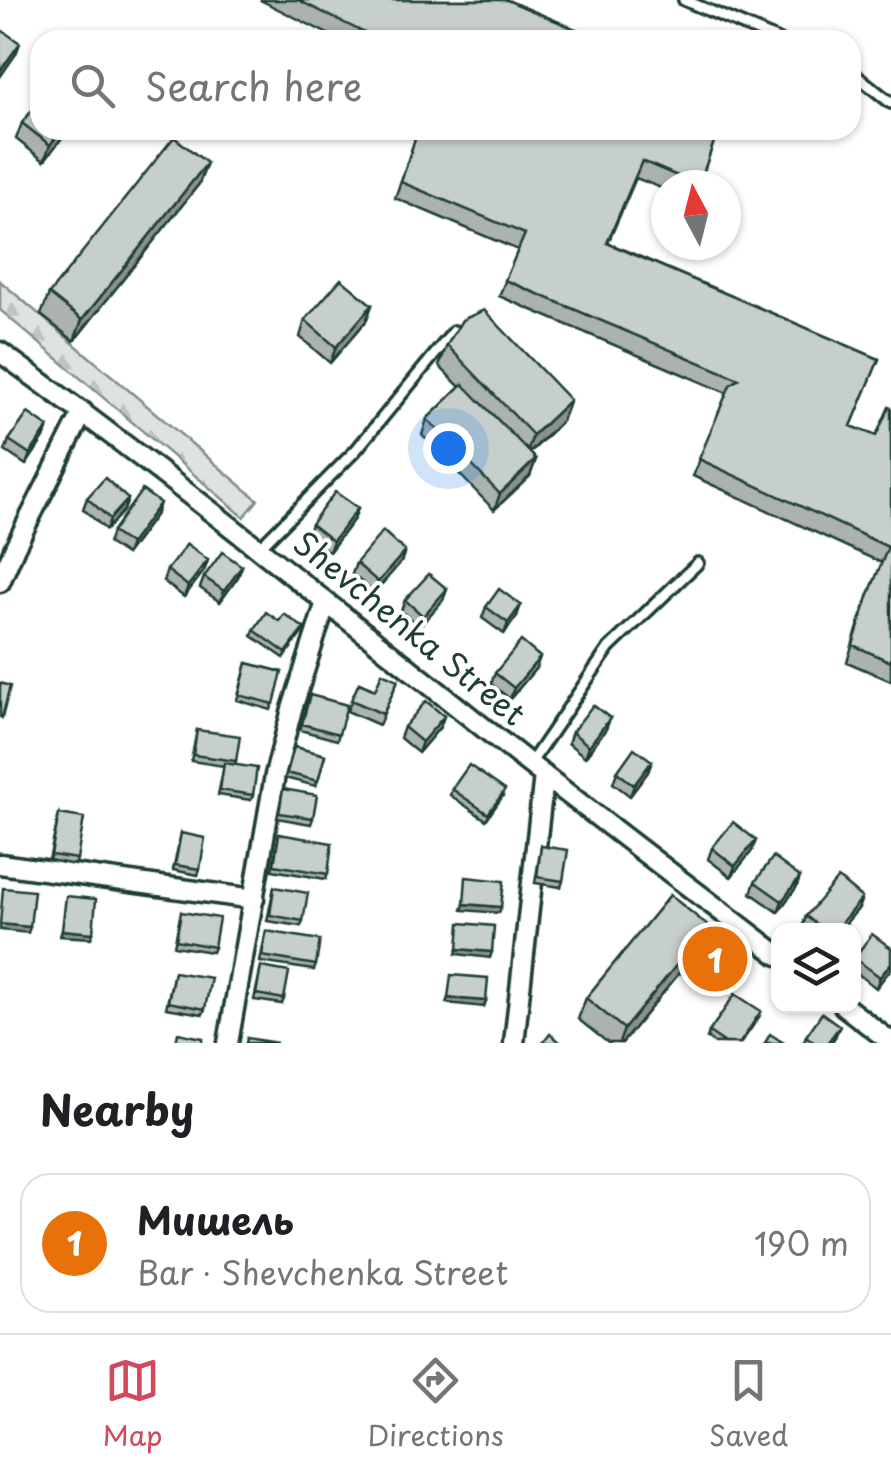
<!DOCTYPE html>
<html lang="en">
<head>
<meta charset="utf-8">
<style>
	body { margin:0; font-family:"Playpen Sans",sans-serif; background:#f6f6f6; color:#202124 }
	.controls { position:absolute; right:30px; bottom:30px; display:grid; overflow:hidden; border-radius:20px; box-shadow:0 2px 8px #0004 }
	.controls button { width:90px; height:90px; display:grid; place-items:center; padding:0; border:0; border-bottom:2px solid #e0e0e0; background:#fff; color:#202124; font:50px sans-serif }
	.compass { position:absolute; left:651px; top:170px; width:90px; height:90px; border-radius:50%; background:#fff; box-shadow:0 2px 8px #0004; rotate:353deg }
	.you { position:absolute; left:448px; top:448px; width:35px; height:35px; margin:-25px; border:8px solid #fff; border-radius:50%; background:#1a73e8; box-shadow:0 0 0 15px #1a73e833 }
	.badge { display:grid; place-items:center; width:65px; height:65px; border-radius:50%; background:#d1495b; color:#fff; font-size:32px; font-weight:700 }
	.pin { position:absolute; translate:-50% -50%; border:5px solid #fff; box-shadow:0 2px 10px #0006 }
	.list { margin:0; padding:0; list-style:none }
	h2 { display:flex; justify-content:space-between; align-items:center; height:130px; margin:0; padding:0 40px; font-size:42px }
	h2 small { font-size:32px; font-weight:400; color:#757577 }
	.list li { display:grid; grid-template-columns:65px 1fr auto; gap:30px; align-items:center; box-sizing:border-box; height:140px; margin:0 20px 20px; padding:0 20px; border:2px solid #e0e0e0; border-radius:30px }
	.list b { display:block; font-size:38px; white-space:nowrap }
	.list p { margin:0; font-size:32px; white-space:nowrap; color:#757577 }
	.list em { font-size:32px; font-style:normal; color:#757577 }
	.icon { flex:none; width:55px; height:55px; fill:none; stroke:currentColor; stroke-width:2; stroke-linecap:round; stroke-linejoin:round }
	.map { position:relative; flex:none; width:891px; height:1043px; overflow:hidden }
	.search { position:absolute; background:#fff; box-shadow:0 2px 8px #0004; left:30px; right:30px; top:30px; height:110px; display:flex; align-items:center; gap:25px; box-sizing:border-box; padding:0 35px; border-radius:30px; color:#757577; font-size:38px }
	.sheet { height:290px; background:#fff }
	nav { display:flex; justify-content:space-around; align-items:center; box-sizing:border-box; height:140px; border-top:2px solid #e0e0e0; background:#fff; font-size:28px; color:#757577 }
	nav a { display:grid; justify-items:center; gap:5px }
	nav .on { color:#d1495b }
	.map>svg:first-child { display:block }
	.forest { fill:url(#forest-firs); stroke:#7e908b; stroke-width:2.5 }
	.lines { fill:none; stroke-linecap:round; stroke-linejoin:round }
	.service-casing { stroke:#1f3d34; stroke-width:16 }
	.minor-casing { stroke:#1f3d34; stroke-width:25 }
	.service { stroke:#fff; stroke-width:9 }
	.minor { stroke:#fff; stroke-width:18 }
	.wall { fill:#abb2af; stroke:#1f3d34; stroke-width:2.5 }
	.shaded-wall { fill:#8b918f; stroke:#1f3d34; stroke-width:2.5 }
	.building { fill:#c7cfcc; stroke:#1f3d34; stroke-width:2.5 }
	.labels { text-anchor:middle; stroke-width:8; stroke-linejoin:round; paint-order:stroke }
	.street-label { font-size:32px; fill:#1f3d34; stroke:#fff }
</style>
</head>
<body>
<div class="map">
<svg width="891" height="1043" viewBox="0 0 891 1043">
	<defs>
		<pattern id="forest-firs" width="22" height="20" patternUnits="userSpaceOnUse" patternTransform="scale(2.5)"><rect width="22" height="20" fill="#dee3e2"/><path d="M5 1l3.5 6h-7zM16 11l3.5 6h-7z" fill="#bec4c2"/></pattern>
	</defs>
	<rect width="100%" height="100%" fill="#fff"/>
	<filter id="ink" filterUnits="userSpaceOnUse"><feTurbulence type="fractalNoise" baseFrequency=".01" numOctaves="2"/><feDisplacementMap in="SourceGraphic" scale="20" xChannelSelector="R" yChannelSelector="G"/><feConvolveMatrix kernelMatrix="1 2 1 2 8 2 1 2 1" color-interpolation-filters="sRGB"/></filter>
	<g filter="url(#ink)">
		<path class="forest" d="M0,281l258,219 -14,17 -244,-207z"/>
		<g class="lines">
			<defs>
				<path id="service" d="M684,0l94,40
					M851,71l40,32
					M259,548l97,-98 98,-119
					M530,764l79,-116 89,-85"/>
				<path id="minor" d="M0,352c182,132 356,275 532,414 82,64 164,126 246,189
					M0,582l15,-35 68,-135
					M0,864l254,35
					M844,1006l47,36
					M228,1043l47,-268 17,-66 34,-107
					M514,1043l30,-268"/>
			</defs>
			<use href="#service" class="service-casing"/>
			<use href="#minor" class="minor-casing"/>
			<use href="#service" class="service"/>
			<use href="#minor" class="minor"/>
		</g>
		<path class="wall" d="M260,0h247l94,40h-261z
			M22,123l46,7 -24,31 -28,-22z
			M418,130l296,12 -15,43h-33v5l-30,-12 -28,65 271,116 -28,67 25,10 15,-28v273l-44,-19 16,-51 19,-48 -189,-87 34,-83 -228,-97 19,-46 -123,-52z
			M199,184l-125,157 -33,-26 8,-21z
			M372,305l-6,16 -36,42 -30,-26 5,-17z
			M447,345l115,76 -32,32 6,6 -6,17 -36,34 -72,-75 5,-16 33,-32 -21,-21z
			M48,427l-4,11 -18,27 -21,-14 4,-11z
			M87,498l41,1 -4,11 -18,20 -23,-21z
			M358,508l-4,11 -25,33 -22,-17 4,-11z
			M156,514l-30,41 -18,-12 4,-11z
			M208,560l-4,11 -20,26 -21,-16 4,-11z
			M401,562l-27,31 -22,-19 4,-11z
			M242,566l-4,11 -18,25 -20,-14 4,-11z
			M447,589l-4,11 -24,27 -18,-16 4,-11z
			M486,607l31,9 -13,18 -22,-16z
			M279,621l25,7 -2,5 -18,25 -32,-22 2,-6z
			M247,663l35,9 -11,38 -34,-10z
			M536,668l-26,31 -19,-15 4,-11z
			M398,680l-19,45 -32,-14 12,-28 16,7z
			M310,695l29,39 -2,6 -37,-10z
			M444,716l-4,11 -22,26 -18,-15 4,-11z
			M610,718l-4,11 -21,28 -17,-14 4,-11z
			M197,730l39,31 -2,4 19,30 -2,5 -33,-5 6,-29 -33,-5z
			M294,747l31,8 -9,31 -31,-8z
			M652,761l-4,11 -18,24 -17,-13 4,-11z
			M283,789l30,29 -2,6 -34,-6z
			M452,789l51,7 -17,24 -36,-25z
			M59,814l18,45 -2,6 -26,-5z
			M181,833l19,36 -2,6 -25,-5z
			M279,834l49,40 -2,5 -54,-9z
			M756,840l-4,11 -21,26 -23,-18 4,-11z
			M541,846l22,35 -2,6 -26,-4z
			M800,877l-4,11 -18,24 -27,-19 4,-11z
			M274,887l29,34 -2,5 -34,-5z
			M670,895l55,72 -20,25 -25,-20 -58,71h-14l-30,-24 8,-21z
			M858,909l-18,21h-34l-4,-2 4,-12z
			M181,912l33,35 -2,5 -38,-6z
			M266,931l50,34 -2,5 -54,-8z
			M891,948l-15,40 -22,-17v-13z
			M261,967l23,32 -2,5 -28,-4z
			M174,972l31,37 -2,5 -37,-6z
			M759,1017l-18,26h-27l-7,-5 2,-6z
			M806,1036l29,1 -4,6h-28z"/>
		<path class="shaded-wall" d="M20,43l-4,11 -16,23v-6z
			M61,130h7l-24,31 6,-16z
			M207,163l-8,21 -125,157 8,-21z
			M372,305l-6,16 -36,42 6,-16z
			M570,400l-8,21 -36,35 7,-21z
			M48,427l-4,11 -18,27 4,-11z
			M536,459l-6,17 -36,34 6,-16z
			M128,499l-4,11 -18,20 4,-11z
			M160,503l-4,11 -30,41 4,-11z
			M358,508l-4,11 -25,33 4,-11z
			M405,551l-4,11 -27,31 4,-11z
			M208,560l-4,11 -20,26 4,-11z
			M242,566l-4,11 -18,25 4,-11z
			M447,589l-4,11 -24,27 4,-11z
			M521,605l-4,11 -13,18 4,-11z
			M540,657l-4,11 -26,31 4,-11z
			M444,716l-4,11 -22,26 4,-11z
			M610,718l-4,11 -21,28 4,-11z
			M652,761l-4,11 -18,24 4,-11z
			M756,840l-4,11 -21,26 4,-11z
			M800,877l-4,11 -18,24 4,-11z
			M862,898l-4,11 -18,21h-5z
			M464,904l37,3 -2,6 -37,-3z
			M0,924l30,3 -2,6 -28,-3z
			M62,930l31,3 -2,5 -31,-2z
			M733,946l-8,21 -20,25 7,-21z
			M458,949l34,3 -2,6 -34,-4z
			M688,951l-8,21 -58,71h-3l5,-14z
			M891,963v6l-15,19 4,-11z
			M448,998l38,3 -2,6 -38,-4z
			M840,1026l-5,11 -4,6h-4z"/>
		<path class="building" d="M298,0h209l94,40h-222z
			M0,29l20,14 -20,28z
			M40,100v30h21l-11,15 -28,-22z
			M418,130h300l-19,55 -57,-24 -35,82 272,116 -28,67 25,10 13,-29 2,1v254l-38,-17 16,-51 19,-47 -189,-88 31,-74 9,-6 -234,-99 20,-46 -124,-52z
			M174,137l33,26 -125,157 -33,-26z
			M341,279l31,26 -36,42 -31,-27z
			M484,310l86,90 -37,35 -86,-90 15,-25z
			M463,384l73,75 -36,35 -73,-75z
			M28,413l20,14 -18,27 -21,-14z
			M105,478l23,21 -18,20 -23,-21z
			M142,490l18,13 -30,41 -18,-12z
			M335,492l23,16 -25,33 -22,-17z
			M383,531l22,20 -27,31 -22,-19z
			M187,544l21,16 -20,26 -21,-16z
			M222,552l20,14 -18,25 -20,-14z
			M429,574l18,15 -24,27 -18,-16z
			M499,589l22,16 -13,18 -22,-16z
			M266,612l13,9 5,-7 20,14 -18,25 -32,-23z
			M521,641l19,16 -26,31 -19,-15z
			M247,663l35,9 -8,32 -35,-9z
			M382,673l16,7 -15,34 -32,-14 8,-17 16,7z
			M0,683l10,3 -8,32 -2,-1z
			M310,695l37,10 -8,29 -37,-10z
			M426,701l18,15 -22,26 -18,-15z
			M593,705l17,13 -21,28 -17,-14z
			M197,730l43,6 -4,25 -43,-6z
			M294,747l31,8 -7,26 -31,-8z
			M634,748l18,13 -18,24 -17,-13z
			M224,763l33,5 -4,27 -33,-5z
			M469,765l36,25 -17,24 -36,-25z
			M283,789l34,6 -4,23 -34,-5z
			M59,814l25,4 -7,41 -26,-4z
			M733,822l23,18 -21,26 -23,-18z
			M181,833l24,5 -5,31 -25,-4z
			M279,834l53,9 -4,31 -54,-9z
			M541,846l27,4 -5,31 -26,-4z
			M773,857l27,20 -18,24 -27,-19z
			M466,877l38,4 -3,26 -37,-3z
			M838,878l24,20 -27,32h-12l-17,-14z
			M274,887l34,6 -5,28 -33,-6z
			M3,888l31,3 -4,36 -30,-3z
			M670,895l63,51 -21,25 -24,-20 -64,78 -38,-31z
			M66,896l30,3 -3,34 -31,-3z
			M181,912l38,6 -5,29 -38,-7z
			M460,923l34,3 -2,26 -34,-3z
			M266,931l54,9 -4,25 -54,-9z
			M872,934l19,14v15l-11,14 -26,-19z
			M261,967l28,5 -5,27 -28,-5z
			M174,972l37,6 -6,31 -37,-7z
			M451,975l37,3 -2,23 -38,-3z
			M735,994l26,17 -21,32h-15l-16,-11z
			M822,1013l18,13 -13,17h-12l-9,-7z
			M178,1033l25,5v5h-27z
			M550,1034l11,9h-18z
			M770,1034l14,9h-19z
			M247,1038l30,5h-31z"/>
	</g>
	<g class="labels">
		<g class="street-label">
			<text transform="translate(409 629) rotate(39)" y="11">Shevchenka Street</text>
		</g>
	</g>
</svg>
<div class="controls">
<button><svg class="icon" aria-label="layers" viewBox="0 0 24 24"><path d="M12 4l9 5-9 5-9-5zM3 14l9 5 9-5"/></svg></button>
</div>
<svg class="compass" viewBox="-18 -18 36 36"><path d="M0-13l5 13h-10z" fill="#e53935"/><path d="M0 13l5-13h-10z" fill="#757577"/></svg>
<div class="you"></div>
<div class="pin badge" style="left:715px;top:959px;background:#e8710a">1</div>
<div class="search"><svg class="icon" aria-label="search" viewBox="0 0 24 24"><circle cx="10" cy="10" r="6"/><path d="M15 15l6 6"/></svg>Search here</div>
</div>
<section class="sheet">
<h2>Nearby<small></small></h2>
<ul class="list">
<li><span class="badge" style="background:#e8710a">1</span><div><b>Мишель</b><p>Bar · Shevchenka Street</p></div><em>190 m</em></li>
</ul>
</section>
<nav>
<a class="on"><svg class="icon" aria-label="map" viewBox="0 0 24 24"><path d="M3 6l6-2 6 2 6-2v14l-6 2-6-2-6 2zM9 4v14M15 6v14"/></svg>Map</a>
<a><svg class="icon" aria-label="directions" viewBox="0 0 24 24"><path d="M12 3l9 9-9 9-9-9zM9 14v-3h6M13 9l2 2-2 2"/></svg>Directions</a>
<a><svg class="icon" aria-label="saved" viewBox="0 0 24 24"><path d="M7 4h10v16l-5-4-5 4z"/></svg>Saved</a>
</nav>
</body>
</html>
